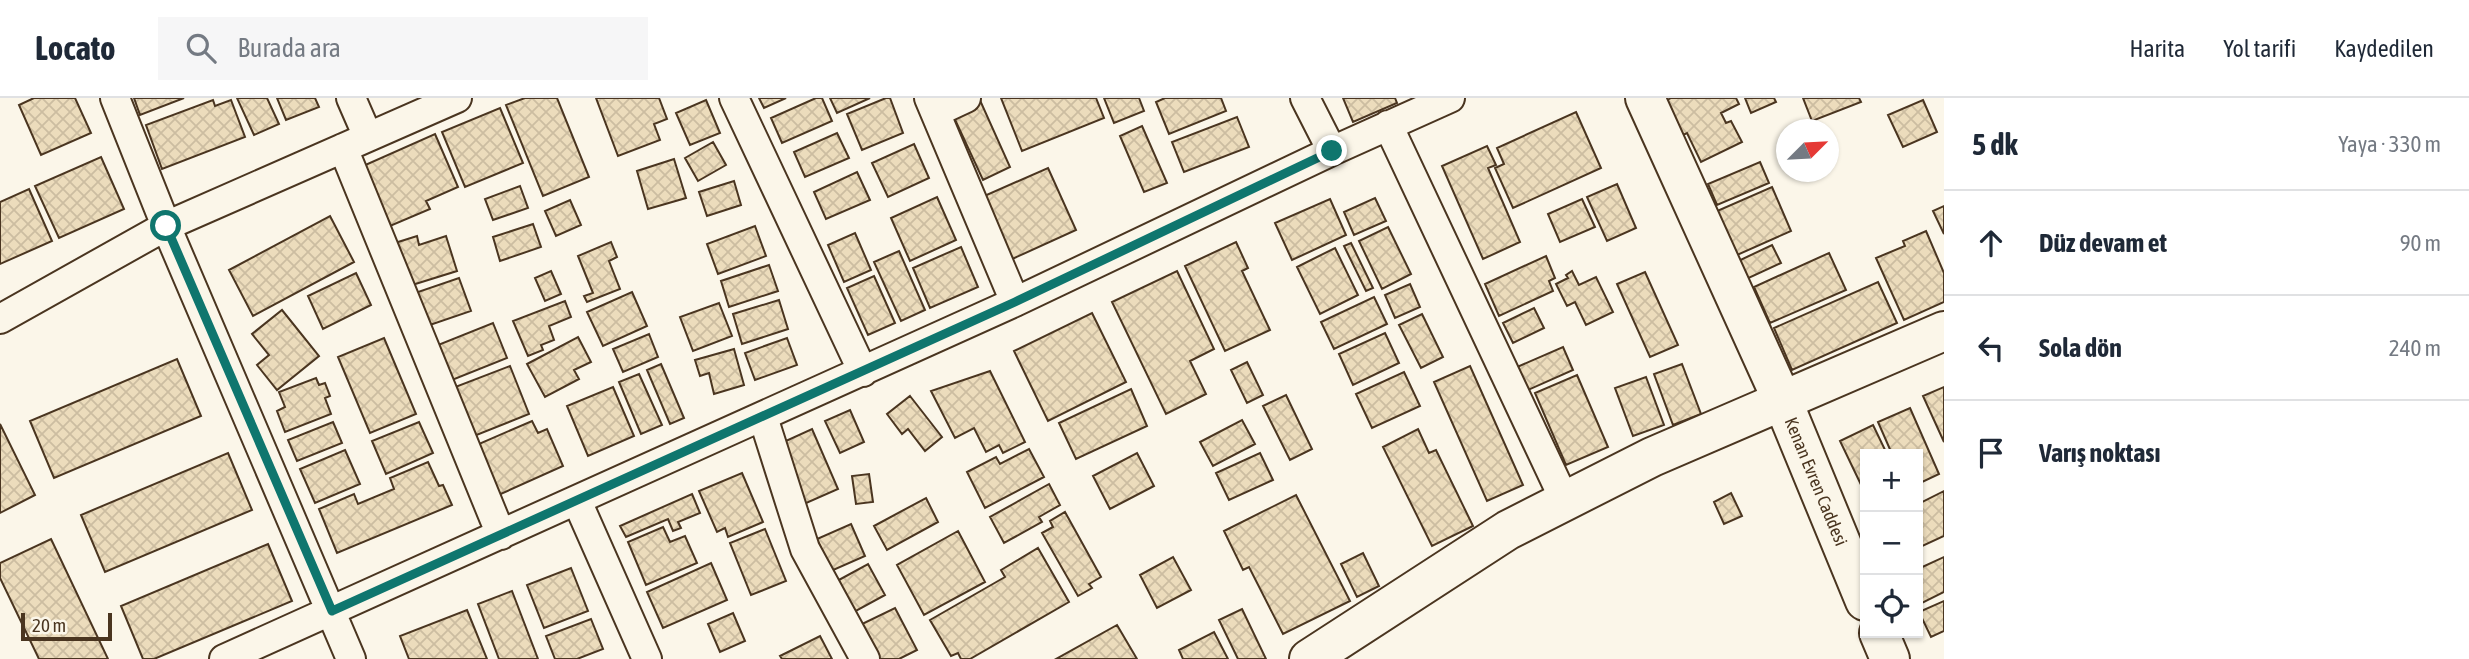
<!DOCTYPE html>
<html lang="tr">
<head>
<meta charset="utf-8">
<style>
	body { margin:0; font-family:"Asap Condensed",sans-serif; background:#f6f6f7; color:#1f2937 }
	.controls { position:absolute; right:21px; bottom:21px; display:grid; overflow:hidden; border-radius:0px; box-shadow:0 2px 5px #0004 }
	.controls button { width:63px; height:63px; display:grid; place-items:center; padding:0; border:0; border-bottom:2px solid #e0e1e3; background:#fff; color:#1f2937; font:35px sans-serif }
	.compass { position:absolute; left:1776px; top:21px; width:63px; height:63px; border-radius:50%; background:#fff; box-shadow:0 2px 5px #0004; rotate:66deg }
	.scale { position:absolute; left:21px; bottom:18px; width:91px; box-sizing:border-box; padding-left:7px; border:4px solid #4a3520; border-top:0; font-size:19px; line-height:24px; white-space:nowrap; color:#4a3520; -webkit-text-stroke:5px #fbf6e9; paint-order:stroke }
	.stop { position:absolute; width:21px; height:21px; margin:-16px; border:5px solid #0f766e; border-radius:50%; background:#fff }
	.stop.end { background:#0f766e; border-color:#fff; box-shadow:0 2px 7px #0008 }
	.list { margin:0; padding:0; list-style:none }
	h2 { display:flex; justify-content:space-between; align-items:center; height:91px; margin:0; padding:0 28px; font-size:30px }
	h2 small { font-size:23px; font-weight:400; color:#747a83 }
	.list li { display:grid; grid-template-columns:46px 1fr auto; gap:21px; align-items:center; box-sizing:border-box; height:105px; padding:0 28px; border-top:2px solid #e0e1e3 }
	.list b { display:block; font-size:26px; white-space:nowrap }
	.list em { font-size:23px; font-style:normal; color:#747a83 }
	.icon { flex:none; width:38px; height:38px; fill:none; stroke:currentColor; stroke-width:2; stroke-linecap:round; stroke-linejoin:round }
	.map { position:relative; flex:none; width:1944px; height:561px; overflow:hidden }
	header { display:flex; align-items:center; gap:42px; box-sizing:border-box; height:98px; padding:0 35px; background:#fff; border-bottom:2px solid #e0e1e3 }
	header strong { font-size:33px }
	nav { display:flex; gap:38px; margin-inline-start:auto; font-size:24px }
	.search { width:490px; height:63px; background:#f6f6f7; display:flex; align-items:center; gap:18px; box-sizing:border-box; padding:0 24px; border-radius:0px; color:#747a83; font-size:26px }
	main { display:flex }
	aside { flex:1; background:#fff }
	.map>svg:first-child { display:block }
	.building { fill:url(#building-cross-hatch); stroke:#4a3520; stroke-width:2 }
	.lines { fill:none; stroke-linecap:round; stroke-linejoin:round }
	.street-casing { stroke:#4a3520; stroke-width:32 }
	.secondary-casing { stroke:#4a3520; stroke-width:42 }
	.street { stroke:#fbf6e9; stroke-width:28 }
	.secondary { stroke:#fbf6e9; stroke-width:38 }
	.route { stroke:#0f766e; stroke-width:9 }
	.labels { text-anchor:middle; stroke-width:5; stroke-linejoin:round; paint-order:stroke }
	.street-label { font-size:18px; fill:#4a3520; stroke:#fbf6e9 }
</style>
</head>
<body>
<header>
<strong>Locato</strong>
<div class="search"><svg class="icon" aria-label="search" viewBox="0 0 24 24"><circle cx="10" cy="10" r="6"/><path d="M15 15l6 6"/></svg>Burada ara</div>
<nav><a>Harita</a><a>Yol tarifi</a><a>Kaydedilen</a></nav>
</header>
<main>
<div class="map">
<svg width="1944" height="561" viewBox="0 0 1944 561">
	<defs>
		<pattern id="building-cross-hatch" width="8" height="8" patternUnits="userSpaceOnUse" patternTransform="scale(1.75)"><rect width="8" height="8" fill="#ecdcbc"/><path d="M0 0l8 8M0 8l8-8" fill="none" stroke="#ccbda1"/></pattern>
	</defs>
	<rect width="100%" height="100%" fill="#fbf6e9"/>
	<path class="building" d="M34,0h41l16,35 -50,22 -22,-50z
		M134,0h50l-44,17z
		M237,0h30l12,26 -25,11z
		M277,0h38l4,9 -33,13z
		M525,0h32l32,79 -46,19 -37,-91z
		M596,0h63l8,21 -13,5 6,16 -42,16z
		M759,0h27l-22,10z
		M816,0h6l10,23 -50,22 -11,-25z
		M830,0h40l-33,15z
		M886,0h4l13,35 -41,17 -15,-36z
		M979,0l31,69 -27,13 -32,-69z
		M1001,0h95l8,20 -82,33z
		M1104,0h35l5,13 -30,12z
		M1165,0h56l5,13 -57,23 -13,-32z
		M1343,0h52l2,5 -44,19z
		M1671,0h65l3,6 -18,9 5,10 5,-2 11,21 -41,20 -14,-29 -8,4 -17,-34z
		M1745,0h29l2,4 -25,11z
		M1803,0h56l2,4 -49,19z
		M213,2l2,6 16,-6 14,37 -83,32 -16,-44z
		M706,2l14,33 -30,12 -14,-32z
		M1923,2l14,32 -34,15 -15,-32z
		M500,10l23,55 -58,24 -23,-55z
		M1576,14l25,56 -88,40 -18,-40 9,-4 -7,-16z
		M1237,19l12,30 -65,25 -12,-30z
		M1142,28l25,57 -23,9 -24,-56z
		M837,35l12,25 -44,19 -11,-25z
		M435,36l23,53 -32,14 4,8 -40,17 -27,-60z
		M713,44l13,23 -28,16 -13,-23z
		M914,46l15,34 -41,19 -16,-34z
		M1487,48l9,19 -8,3 32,74 -37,17 -41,-93z
		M101,59l23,52 -65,29 -24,-52z
		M674,61l12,39 -38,11 -11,-38z
		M1760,64l9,21 -52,22 -9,-21z
		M1048,70l28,62 -66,30 -28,-63z
		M857,74l13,28 -44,19 -12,-27z
		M734,83l7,24 -34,11 -8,-24z
		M1617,86l19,44 -29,13 -20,-44z
		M520,88l8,22 -35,12 -8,-21z
		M1772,89l19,44 -63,28 -20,-44z
		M29,91l23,52 -52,23v-62z
		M937,99l19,43 -46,21 -19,-43z
		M1375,100l11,23 -32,14 -10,-23z
		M1330,101l16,36 -54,25 -17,-37z
		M1582,101l13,28 -35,15 -12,-28z
		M570,102l11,25 -25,11 -11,-25z
		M1944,108v28l-11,-23z
		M330,118l24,46 -101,54 -24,-46z
		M533,126l8,23 -41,14 -7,-24z
		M755,128l11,30 -48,18 -11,-30z
		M1388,129l23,47 -29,15 -23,-48z
		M1926,133l18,42v29l-40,18 -28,-62 29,-12 -2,-5z
		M855,135l16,37 -27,12 -16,-37z
		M417,138l2,9 27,-9 11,35 -48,15 -14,-43z
		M611,144l6,15 -8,4 11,28 -33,13 -3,-6 9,-3 -15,-37z
		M1236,144l12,26 -6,3 28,59 -45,21 -40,-85z
		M1351,145l22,45 -7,3 -22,-45z
		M1772,147l9,18 -41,19 -8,-18z
		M961,149l17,40 -48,21 -17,-40z
		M1335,150l23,47 -38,19 -23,-47z
		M899,153l26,59 -24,11 -27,-59z
		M1829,155l17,37 -76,33 -16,-36z
		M1546,158l9,22 -6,3 4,10 -54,25 -14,-32z
		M769,167l9,26 -49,16 -8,-26z
		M551,173l10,23 -16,7 -10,-23z
		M1177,173l37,78 -24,12 16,33 -40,20 -54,-112z
		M1572,173l7,14 17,-8 17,35 -27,13 -11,-23 -8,4 -11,-22 12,-6 -2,-3z
		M1645,174l33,73 -28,12 -33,-73z
		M356,175l15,32 -48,24 -15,-33z
		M874,178l21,47 -27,12 -21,-47z
		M459,180l12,33 -47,16 -12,-33z
		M1878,184l19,41 -105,47 -18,-42z
		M1410,186l10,23 -25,11 -10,-23z
		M632,194l15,34 -44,20 -16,-34z
		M1374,199l13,27 -53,25 -13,-27z
		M779,202l9,29 -46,15 -9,-30z
		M565,203l6,16 -22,9 5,14 -13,5 2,5 -15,6 -15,-35z
		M719,205l13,33 -39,15 -13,-34z
		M1534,210l10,20 -31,15 -10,-20z
		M282,212l37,46 -42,34 -20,-25 12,-10 -17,-21z
		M1092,215l34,69 -78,39 -34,-70z
		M1422,216l21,43 -22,11 -22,-43z
		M493,225l14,35 -60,24 -14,-35z
		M1385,235l14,30 -46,22 -14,-31z
		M649,236l9,23 -35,15 -10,-23z
		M578,239l13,25 -17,8 5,9 -34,18 -18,-33z
		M384,240l32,76 -46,19 -32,-76z
		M787,240l10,27 -42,15 -10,-27z
		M1563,249l10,23 -54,24 -11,-23z
		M734,251l10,36 -30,9 -5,-21 -9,3 -5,-16z
		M177,261l24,57 -147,62 -24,-57z
		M1247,264l16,33 -16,8 -16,-33z
		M661,266l23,54 -14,6 -23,-54z
		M1682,266l19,50 -28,11 -19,-51z
		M510,268l19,48 -60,24 -19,-49z
		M1470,268l53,119 -36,16 -53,-119z
		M990,273l35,71 -22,11 -4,-8 -13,7 -12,-24 -19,10 -24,-47z
		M1404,274l16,34 -48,22 -16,-34z
		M639,276l23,51 -21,9 -22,-52z
		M1577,277l31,72 -42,18 -31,-72z
		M1646,279l18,48 -31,11 -18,-48z
		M316,280l3,7 6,-2 5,13 -5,2 6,16 -46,18 -8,-21 8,-4 -6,-15z
		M613,289l21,49 -46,20 -21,-50z
		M1944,289v55l-21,-46z
		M1131,291l16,37 -71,33 -17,-36z
		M1286,297l26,54 -22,11 -27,-54z
		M910,298l32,41 -17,14 -17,-22 -6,5 -15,-20z
		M1910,310l29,66 -21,10v-30h-26l-14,-32z
		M850,312l14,32 -24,11 -15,-32z
		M1242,322l13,24 -42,22 -13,-24z
		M532,323l6,12 9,-4 16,37 -69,31 -22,-50z
		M333,324l9,21 -45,18 -9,-21z
		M419,324l14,31 -47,21 -14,-33z
		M0,326l35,71 -35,18z
		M1873,327l14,29h-22v39l-25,-52z
		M812,331l26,60 -34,15 -27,-59z
		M1418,331l11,24 7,-3 37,76 -41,20 -49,-99z
		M1029,351l15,28 -59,31 -18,-36 29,-15 4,7z
		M345,352l15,34 -45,19 -15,-34z
		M228,355l24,57 -147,62 -24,-57z
		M1137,355l17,33 -44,23 -17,-33z
		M1260,355l13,27 -44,20 -13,-27z
		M428,364l11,24 4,-1 9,20 -115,48 -18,-44 35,-15 4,10 36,-15 -4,-11z
		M742,375l21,49 -35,15 -3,-9 -8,4 -18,-41z
		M869,376l4,28 -17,2 -4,-28z
		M1049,386l11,21 -21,12 3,5 -38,21 -14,-26z
		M1944,393v45l-26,12v-44z
		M1731,395l11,23 -18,8 -10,-22z
		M692,396l8,19 -22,9 3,6 -8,3 -5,-12 -42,18 -6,-11z
		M1296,397l54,106 -67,33 -34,-67 -6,3 -19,-39z
		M926,400l12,24 -51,28 -13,-24z
		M1065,414l36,65 -12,7 3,4 -14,8 -36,-63 11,-6 -3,-6z
		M851,426l14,32 -34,15 -14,-32z
		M663,429l7,15 15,-6 12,27 -51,22 -18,-43z
		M765,431l21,52 -35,14 -21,-52z
		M958,433l27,51 -61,33 -27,-50z
		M51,441l57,120h-69l-39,-81v-15z
		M268,446l24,57 -138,58h-11l-22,-53z
		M1038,450l31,54 -99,57h-9l-3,-6 -7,3 -21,-36 75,-43 -4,-7z
		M1363,455l16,33 -22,11 -16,-33z
		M1173,459l18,33 -34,18 -17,-33z
		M1944,459v35l-26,13v-36z
		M711,465l16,37 -64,28 -16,-36z
		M868,466l17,31 -31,17 -17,-31z
		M571,470l17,43 -44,17 -17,-43z
		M512,493l26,68h-39l-21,-55z
		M1944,503v30l-13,6 -12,-25z
		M895,510l22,42 -18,9h-23l-16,-34z
		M1242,511l24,50h-28l-19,-39z
		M467,512l20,49h-78l-9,-23z
		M733,515l12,28 -25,11 -12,-28z
		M591,521l12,30 -26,10h-22l-9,-23z
		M1117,527l20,34h-81z
		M1214,534l14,27h-45l-4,-9z
		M820,538l12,23h-50l-2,-3z"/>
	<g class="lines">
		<defs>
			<path id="street" d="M115,0l51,128 185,433
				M351,0l17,39
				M734,0l129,274
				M929,0l86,204
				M1305,0l27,53
				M936,14l30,-14
				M1388,27l177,376
				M343,50l158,387
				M0,221l166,-93 291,-128
				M763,319l42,132 60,110
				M577,403l70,158
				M224,561l791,-357 317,-151 118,-53"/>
			<g id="secondary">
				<path id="s1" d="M1645,0l138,304 82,199"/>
				<path d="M1879,535l11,26"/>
				<path d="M1309,561l199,-129 144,-73 292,-126"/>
			</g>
		</defs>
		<use href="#street" class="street-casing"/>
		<use href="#secondary" class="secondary-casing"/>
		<use href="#street" class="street"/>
		<use href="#secondary" class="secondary"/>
	</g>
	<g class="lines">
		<path class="route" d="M166,128l166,385 683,-309 317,-151"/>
	</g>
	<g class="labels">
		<g class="street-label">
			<text dy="6" stroke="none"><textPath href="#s1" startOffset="420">Kenan Evren Caddesi</textPath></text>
		</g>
	</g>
</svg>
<div class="controls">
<button>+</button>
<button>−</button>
<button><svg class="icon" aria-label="locate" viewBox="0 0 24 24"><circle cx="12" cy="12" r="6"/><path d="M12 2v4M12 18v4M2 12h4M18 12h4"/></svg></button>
</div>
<svg class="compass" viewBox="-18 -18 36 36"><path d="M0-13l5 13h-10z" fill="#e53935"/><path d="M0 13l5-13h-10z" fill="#747a83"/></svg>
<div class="scale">20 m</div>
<div class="stop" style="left:166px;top:128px"></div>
<div class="stop end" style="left:1332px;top:53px"></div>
</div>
<aside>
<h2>5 dk<small>Yaya · 330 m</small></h2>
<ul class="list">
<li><svg class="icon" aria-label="ahead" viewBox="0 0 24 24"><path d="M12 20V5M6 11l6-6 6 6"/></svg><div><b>Düz devam et</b></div><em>90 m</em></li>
<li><svg class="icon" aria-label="left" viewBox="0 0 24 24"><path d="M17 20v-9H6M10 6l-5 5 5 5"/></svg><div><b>Sola dön</b></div><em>240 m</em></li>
<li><svg class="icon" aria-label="arrive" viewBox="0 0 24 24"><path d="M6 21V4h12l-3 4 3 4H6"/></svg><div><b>Varış noktası</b></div></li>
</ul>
</aside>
</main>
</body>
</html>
